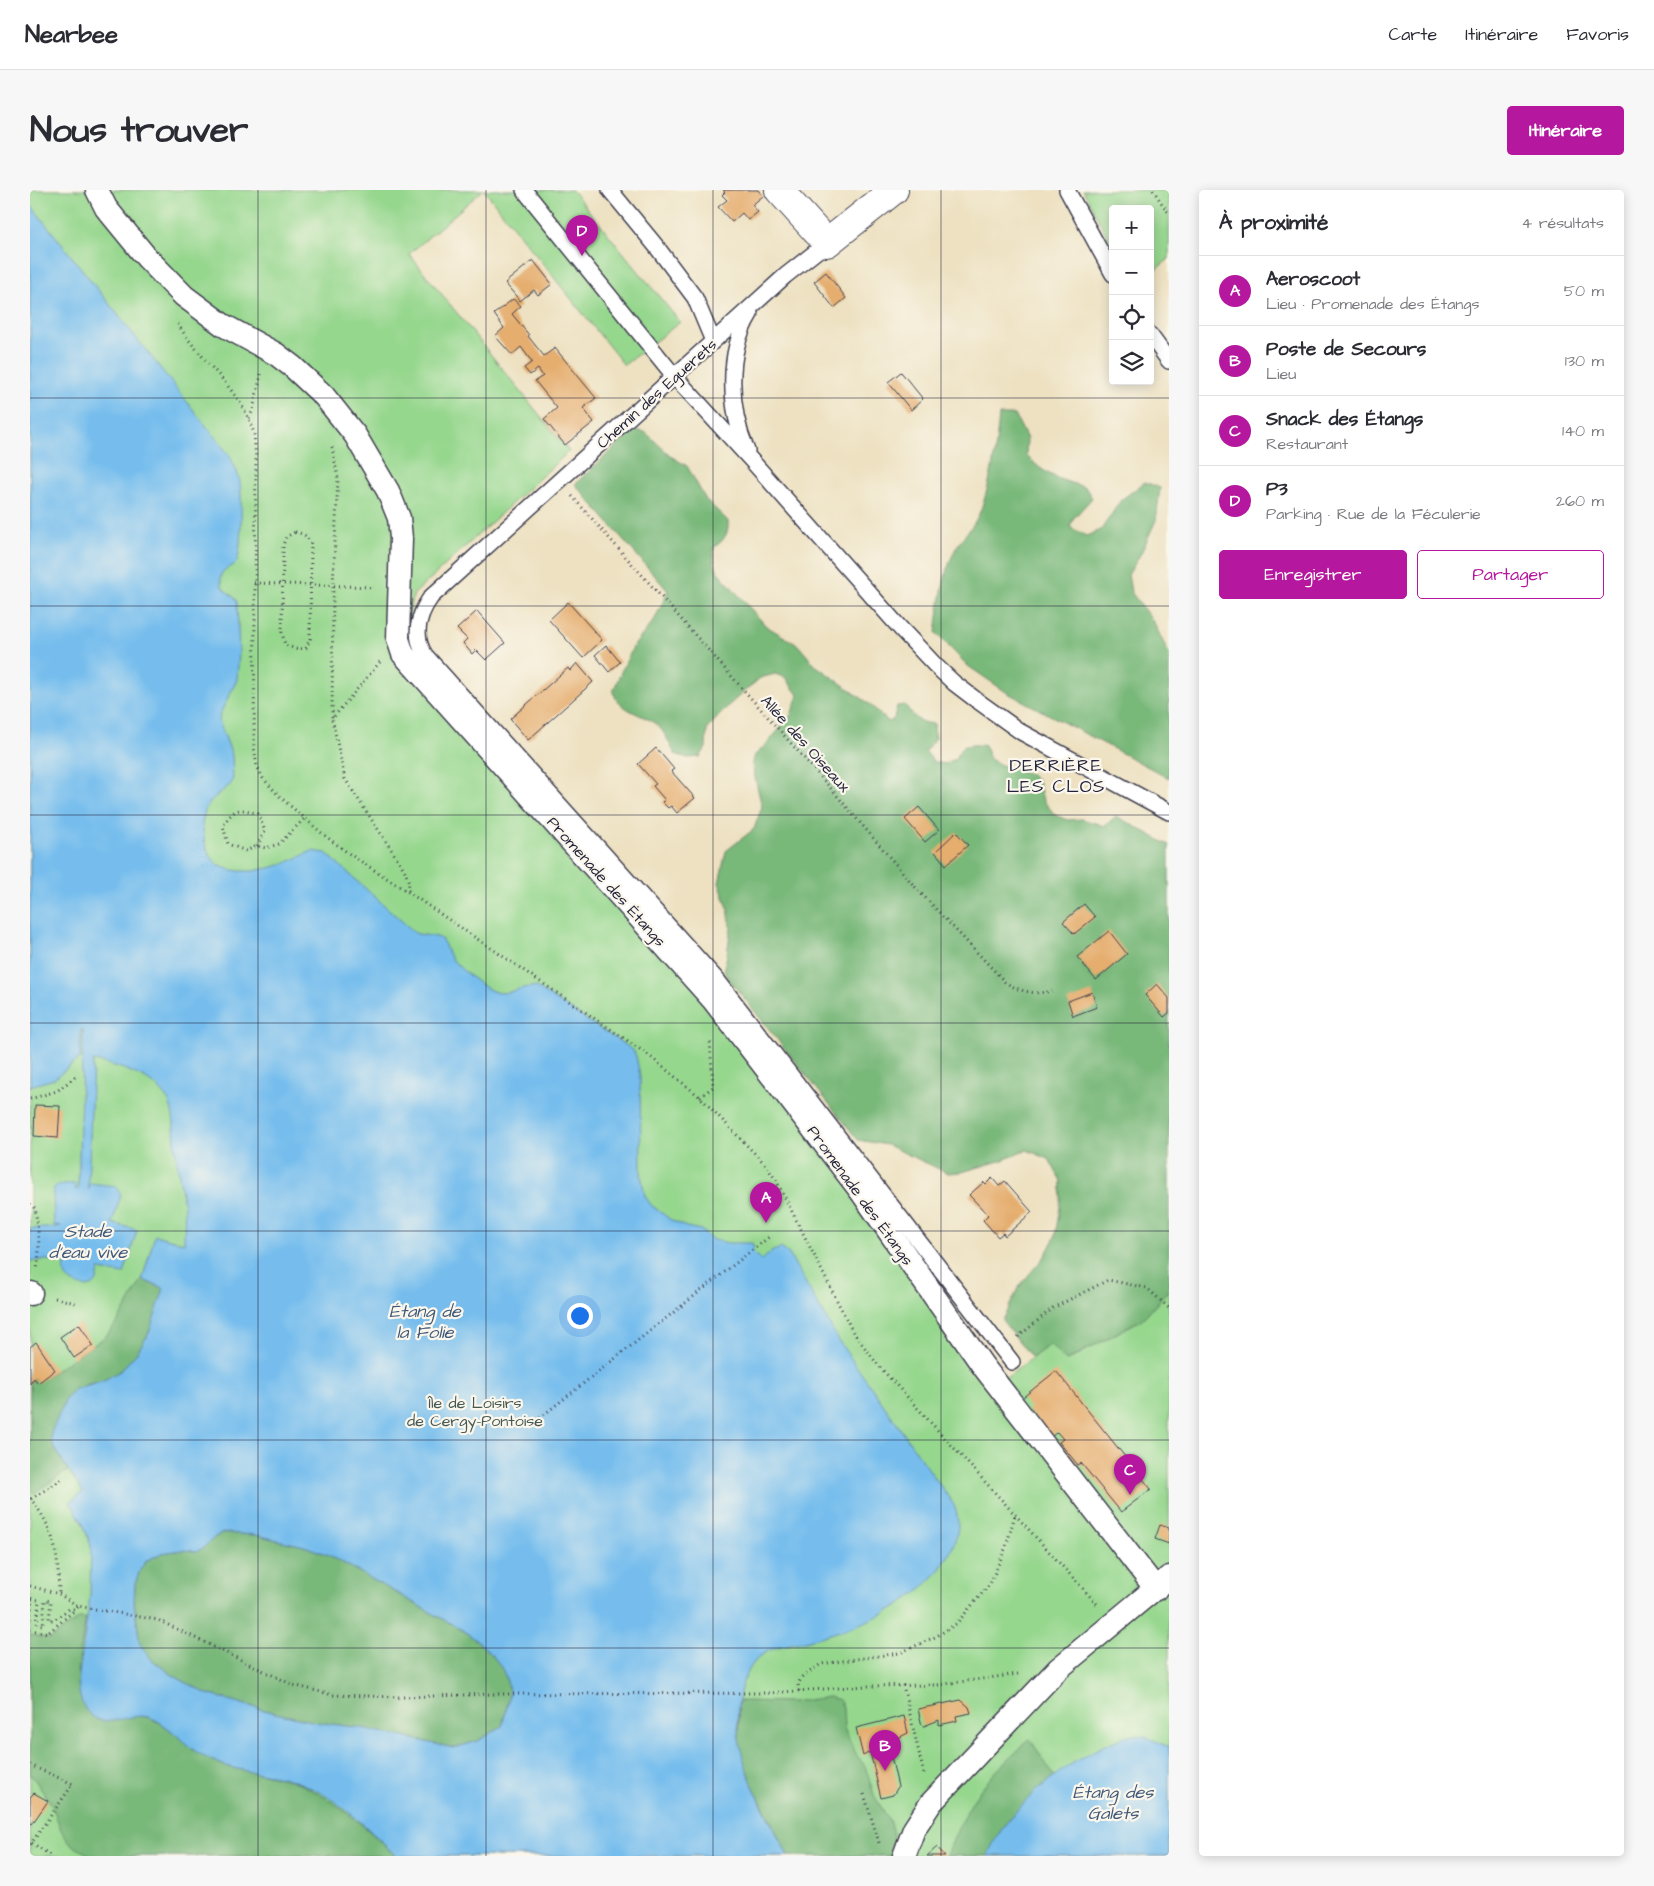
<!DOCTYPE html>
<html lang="fr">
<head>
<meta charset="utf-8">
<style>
	body { margin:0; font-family:"Architects Daughter",sans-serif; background:#f7f7f7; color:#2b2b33 }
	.controls { position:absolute; right:15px; top:15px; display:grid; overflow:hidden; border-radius:5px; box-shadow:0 2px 12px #0003 }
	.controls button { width:45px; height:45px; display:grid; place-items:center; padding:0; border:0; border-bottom:1px solid #e1e1e2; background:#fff; color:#2b2b33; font:25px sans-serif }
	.you { position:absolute; left:549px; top:1125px; width:18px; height:18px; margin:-12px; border:4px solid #fff; border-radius:50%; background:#1a73e8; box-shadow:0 0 0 8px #1a73e833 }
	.badge { display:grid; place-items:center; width:32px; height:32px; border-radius:50%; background:#b5179e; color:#fff; font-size:16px; font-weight:700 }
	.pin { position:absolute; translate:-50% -41px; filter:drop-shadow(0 1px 2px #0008) }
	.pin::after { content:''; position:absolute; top:26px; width:18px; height:15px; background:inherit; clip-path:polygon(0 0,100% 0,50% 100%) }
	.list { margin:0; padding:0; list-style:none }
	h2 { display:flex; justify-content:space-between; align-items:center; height:65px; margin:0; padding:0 20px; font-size:21px }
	h2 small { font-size:16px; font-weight:400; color:#7c7c81 }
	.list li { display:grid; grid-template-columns:32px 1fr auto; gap:15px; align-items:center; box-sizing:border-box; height:70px; padding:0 20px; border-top:1px solid #e1e1e2 }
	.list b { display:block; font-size:19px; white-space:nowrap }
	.list p { margin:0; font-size:16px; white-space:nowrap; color:#7c7c81 }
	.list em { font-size:16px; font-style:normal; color:#7c7c81 }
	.actions { display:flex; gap:10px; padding:15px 20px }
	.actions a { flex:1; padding:11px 0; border:1px solid #b5179e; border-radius:5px; text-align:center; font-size:18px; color:#b5179e }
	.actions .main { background:#b5179e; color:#fff }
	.icon { flex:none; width:28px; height:28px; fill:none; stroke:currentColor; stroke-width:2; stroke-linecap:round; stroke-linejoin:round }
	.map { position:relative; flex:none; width:1139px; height:1666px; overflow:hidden; border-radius:5px }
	header { display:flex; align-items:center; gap:30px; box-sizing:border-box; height:70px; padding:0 25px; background:#fff; border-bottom:1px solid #e1e1e2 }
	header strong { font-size:24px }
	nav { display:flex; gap:28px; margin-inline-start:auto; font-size:18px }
	.intro { display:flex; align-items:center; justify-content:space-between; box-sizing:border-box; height:120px; padding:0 30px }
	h1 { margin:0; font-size:35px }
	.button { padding:12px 22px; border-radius:5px; background:#b5179e; color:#fff; font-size:18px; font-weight:700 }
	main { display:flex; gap:30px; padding:0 30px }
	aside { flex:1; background:#fff; border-radius:5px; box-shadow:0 2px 12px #0003 }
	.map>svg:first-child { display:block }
	.green { fill:#96d78e; stroke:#5c7c64 }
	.forest { fill:#78b879; stroke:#4d6d5a }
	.water { fill:#76bded; stroke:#4c7094; fill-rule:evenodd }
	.building { fill:#e5ad6e }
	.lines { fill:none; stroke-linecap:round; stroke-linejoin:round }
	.service-casing { stroke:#403f4f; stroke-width:18 }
	.pedestrian-casing { stroke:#403f4f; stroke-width:25 }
	.minor-casing { stroke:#403f4f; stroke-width:30 }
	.path { stroke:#403f4f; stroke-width:3; stroke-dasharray:1 4; stroke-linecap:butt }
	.service { stroke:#fff; stroke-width:15 }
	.pedestrian { stroke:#fff; stroke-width:22 }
	.minor { stroke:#fff; stroke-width:28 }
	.grid { fill:none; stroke:#22223b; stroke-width:1; stroke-opacity:0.55 }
	.labels { text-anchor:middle; stroke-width:4.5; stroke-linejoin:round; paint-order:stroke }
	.street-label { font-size:16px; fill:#22223b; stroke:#fbf7ec }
	.park-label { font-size:16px; fill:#455854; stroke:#fbf7ec }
	.neighbourhood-label { font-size:18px; letter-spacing:1px; fill:#22223b; stroke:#fbf7ec }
	.water-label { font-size:18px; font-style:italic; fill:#3f5879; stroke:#fbf7ec }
</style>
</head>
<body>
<header>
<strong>Nearbee</strong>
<nav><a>Carte</a><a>Itinéraire</a><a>Favoris</a></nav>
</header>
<div class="intro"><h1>Nous trouver</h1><a class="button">Itinéraire</a></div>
<main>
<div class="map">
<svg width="1139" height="1666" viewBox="0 0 1139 1666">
	<rect width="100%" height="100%" fill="#fbf7ec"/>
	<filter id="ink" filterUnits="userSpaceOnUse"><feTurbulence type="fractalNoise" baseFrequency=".02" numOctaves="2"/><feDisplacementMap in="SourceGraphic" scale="10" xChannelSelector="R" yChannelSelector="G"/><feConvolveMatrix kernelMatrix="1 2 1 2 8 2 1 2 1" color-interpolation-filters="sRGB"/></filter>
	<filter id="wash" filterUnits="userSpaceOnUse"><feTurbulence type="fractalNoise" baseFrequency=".0096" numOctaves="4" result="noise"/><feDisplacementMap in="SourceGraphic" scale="20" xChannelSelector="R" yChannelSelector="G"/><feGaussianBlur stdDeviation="1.12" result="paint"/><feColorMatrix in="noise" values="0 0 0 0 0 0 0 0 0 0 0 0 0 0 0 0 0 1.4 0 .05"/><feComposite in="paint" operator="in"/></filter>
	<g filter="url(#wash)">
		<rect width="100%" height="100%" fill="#ede1c1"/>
		<path class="green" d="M0,0h453l-74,64 160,197 -155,143c-7,19 -6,37 -2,56l302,340 292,388 44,-34 17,17 77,-43 25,-28v566h-1139z
			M454,0h88l108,132 -56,43z
			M1053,0h86v69l-19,15v-65h-37v38z"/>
		<path class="forest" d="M969,225h16l12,24 -1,16c19,20 33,25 59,32l7,11 -19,21 -3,8 16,9 15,-6 20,-30 24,-18 15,6 -4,32 -15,33 -13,22 3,17 23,31 15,31v124l-163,-86 -38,-26 -32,-33c4,-29 6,-58 20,-85 8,-14 19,-22 25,-39 11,-30 15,-62 18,-94z
			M604,240l11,2 27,25 15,9 19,34 22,21c1,12 -4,20 -14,26v14l4,11 48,54 32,19 17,20 52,37 22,20 5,-3 3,-13 8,-1c10,13 13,18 29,19l1,15 -10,12 9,11 12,2 9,-5 7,-12 9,-2h13l6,14 11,6 27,8 10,8 5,19 12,15 12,5 15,-1 23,7 11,-10 53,29v445l-25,28 -78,43 -16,-17 -18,14 -30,-38 19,-36 24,-28 10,-19 5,-30 1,-26 -12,-22 -22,-9 -24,10 -41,12 -14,1 -61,-28 -29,-5 -134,-167 7,-45 -3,-20 -9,-25 7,-32 28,-22 8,-22 -10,-42 3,-10 12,-11 24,-29 7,-20 -13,-18 -10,-3 -15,4 -31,27 -22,24 -1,19 -6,9 -12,1 -13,-4c-5,-9 -9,-20 -16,-27 -14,-14 -37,-13 -46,-35l8,-20 12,-25 22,-28 13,-28 -93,-107z
			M112,1090l23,8c-11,35 -24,76 -61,92 -6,2 -13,3 -19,5l-30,65 14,20 -35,23 -4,-4v-105l4,-6 4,4 67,-45 13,-16z
			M193,1343l33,2 48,11 25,9 135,76c22,16 45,35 45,65 -1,10 -5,21 -7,30l-24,15 -24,7 -92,-20 -46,-6 -41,-9 -68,-19 -33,-18 -22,-16 -12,-16 -6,-41 1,-19 5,-14 6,-9 16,-8 20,-3 13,1 20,-14z
			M49,1428h7c-4,26 -16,71 1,92 18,22 41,0 63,8 26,10 42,35 70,46 19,7 48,10 70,16 9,2 18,8 27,13 30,17 54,39 79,63h-305l-19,-11 -11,-15 -9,-25 -22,-32v-138l21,4z
			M799,1507l11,3 3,8 1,20 11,25 10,13 9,29 15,25 5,17 -2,19h-104l-40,-80 -6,-16 -3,-17 -1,-42 54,1z
			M1000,1549l24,37 -35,32 -19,24 -13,24h-40c7,-20 17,-42 29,-60 13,-20 36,-40 54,-57z"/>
		<path class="water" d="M0,14l200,252c4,9 8,17 10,26 2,11 2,74 -4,81 -6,7 -17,4 -15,19 1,11 13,11 16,20l2,50 -2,28 -17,34 -1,7 13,34 1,23 -2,6 -16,13 -9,10 -4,16 3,21 5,12 7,8 11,5 11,2h14l16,-3 15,-4 28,-13 14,2 89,80c7,3 21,2 26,6 5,5 6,15 11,20 8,10 31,29 43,33 14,4 26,-7 41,-5l97,63 3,6 4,19 1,100 4,21 6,9 20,15 15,7 15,3 12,10 15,3h24l2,6 -2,2 9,9 12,-9 8,-3 8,6 51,89 114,162c2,6 4,13 4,19 0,19 -13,40 -25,53 -32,35 -79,51 -124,63 -13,4 -31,5 -43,12 -14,8 -23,26 -26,41 -12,61 22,110 48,163h-392c-30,-30 -62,-62 -104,-76 -22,-7 -54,-8 -74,-17 -7,-3 -14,-6 -20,-10 -17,-11 -30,-30 -50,-36 -16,-4 -35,8 -49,3 -18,-7 -22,-28 -20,-45l11,-79 1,-50 -8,-22 -13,-22 13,-10 -28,-42 -3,-7 -1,-10 15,-34 9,-10 29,-9 16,-9 16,-17 13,-21 15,-45 -22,-8 13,-45 29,8c0,-12 1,-24 0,-35 -2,-18 -6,-35 -8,-53 -3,-19 1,-44 -11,-60 -12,-18 -51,-31 -72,-34l-5,128h1v-6l27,3 5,9 -9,28 25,7 -13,44 -25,-4c-1,5 -1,12 -6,15 -7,5 -25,-2 -28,-10 -1,-4 0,-9 0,-13l-20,-2 -15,1v-33h18l13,-2 -7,-1 -1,-34c4,-9 14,-7 23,-7l-1,5h3l5,-159h-2l-1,28 -26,21 -24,7zM193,1343l33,2 48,11 25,9 135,76c22,16 45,35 45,65 -1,10 -5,21 -7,30l-24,15 -24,7 -92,-20 -46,-6 -41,-9 -68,-19 -33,-18 -22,-16 -12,-16 -6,-41 1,-19 5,-14 6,-9 16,-8 20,-3 13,1 7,-2 13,-12z
			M1102,1545l14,2 23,10v109h-182c4,-8 8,-17 13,-24 27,-41 85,-84 132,-97z"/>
		<g id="blocks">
			<path class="building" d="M693,0h35l5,6 -11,9 6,7 -10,8 -6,-7 -10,9 -14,-15 9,-7 -5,-5 3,-3z
				M503,70l19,24 -14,11 -4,-5 -14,11 -15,-18z
				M796,82l20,26 -12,10 -20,-26z
				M483,109l8,7 -9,8 17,21 -1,1 7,9 9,11 11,-8 41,50 -13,10 11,14 -29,23 -21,-26 13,-11 -22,-27 8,-5 -5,-7 -8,6 -6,-7 8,-6 -11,-15 -9,8 -17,-19 9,-8 -10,-14z
				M871,182l22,27 -12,11 -23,-28z
				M538,412l34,38 -19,18 -34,-38z
				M447,421l28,32 -19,17 -10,-10 -4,4 -9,-11 4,-4 -10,-10z
				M576,455l14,17 -11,10 -14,-17z
				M547,473l16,19 -65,58 -18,-21 58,-51 2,3z
				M626,558l18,21 -3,2 24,27 -18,15 -6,-7 -3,2 -6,-6 3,-2 -12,-14 3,-2 -18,-20z
				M889,617l20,23 -14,12 -20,-23z
				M926,642l12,13 -22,20 -11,-13z
				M1054,714l11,13 -21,17 -11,-12z
				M1079,741l18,23 -31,26 -19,-23z
				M1127,794l12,14v15l-5,4 -19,-22z
				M1062,802l5,15 -24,9 -5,-15z
				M5,915l25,1 -2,32 -24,-2z
				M962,988l7,8 6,-5 27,31 -27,24 -2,-3 -5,4 -15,-17 5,-5 -19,-20 15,-13 2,2z
				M49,1134l14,21 -19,13 -14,-21z
				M6,1152l19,28 -17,13 -4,-5 -4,6v-37z
				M1026,1181l95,118 -30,23 -40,-49 -3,2 -19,-23 4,-3 -6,-7 -7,6 -22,-28 2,-2 -8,-10z
				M1130,1335l9,3v16l-14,-5z
				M931,1510l8,7 2,6 -15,3 1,5 -18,4v-5l-15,6h-2l-4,-17z
				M874,1526l4,17 -20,10 10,44 -5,8 -12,3 -11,-46 -7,4 -7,-28z
				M4,1603l14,8 -16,23 -2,-1v-26z
				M907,1657l8,9h-18z"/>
		</g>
	</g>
	<g filter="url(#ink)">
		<use href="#blocks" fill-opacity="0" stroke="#403f4f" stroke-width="1"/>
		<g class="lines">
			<defs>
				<path id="service" d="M494,0l151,187 77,84 149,168 34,36 19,18 21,16 46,33 148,80
					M580,0l46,56 39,52 18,43
					M1037,0l46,84
					M797,53l-42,33 -354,321c-13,18 -18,39 -6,58l293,326 294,381
					M1120,145l19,26
					M717,261c-18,-42 -21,-98 3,-137"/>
				<path id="pedestrian" d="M67,0l9,18 41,50 37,38 39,29 53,29 17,13 31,29 31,39 33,56 11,27 2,20 -3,101 5,15 311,347 146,189 123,176 173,223
					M0,1104l1,-1
					M874,1666l10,-27 17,-26 127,-134 111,-92"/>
				<path id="minor" d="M749,0l48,53 67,-53"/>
			</defs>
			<use href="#service" class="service-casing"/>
			<use href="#pedestrian" class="pedestrian-casing"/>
			<use href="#minor" class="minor-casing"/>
			<path class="path" d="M1123,0l16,24
				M148,134c20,35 68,70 76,111 1,7 1,16 2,23l-2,290 3,18 6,12 16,18 45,39 24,18 60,39 239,162 53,43 63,65 13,18 77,152 25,33 219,239
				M219,228l4,-8 8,-36
				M302,257l6,31 -5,107 -1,134
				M542,306l255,288 89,104 89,94c15,10 30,13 47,9
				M265,342c9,2 13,4 16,13l-1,94 -4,9 -10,1 -11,-4 -3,-13 1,-87 3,-8z
				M224,393l120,4
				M350,472l-48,57 13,60 59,90 5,13 -1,10
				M227,656l8,-15 -7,-17c-20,-7 -24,-6 -35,12l5,18 18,7 11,-5 9,2 13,-4 26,-26
				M670,907l13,-10 -3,-48
				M0,909l27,-8 18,-14
				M0,1014l5,4c3,20 6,41 2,61
				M25,1108l21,5
				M988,1147l35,-29 55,-28 39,8 22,20
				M502,1234l237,-187
				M0,1308c26,32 28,57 29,96
				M1,1309l33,-21
				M0,1396l29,8 19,12 80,14 135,65 40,10 69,2 90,-3 277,-1 96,-7 72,-1 81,-11
				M0,1429l2,-20 7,1 -2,24 6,1 2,-25 6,1 -2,19h5l15,-11h7l3,-3
				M0,1440l18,3 27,-23
				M873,1495l21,89
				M769,1501l-1,-7 4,-7 19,-13 79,-11 37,-17 19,-12 34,-40 16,-37 9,-32
				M0,1575l43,19 -43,61
				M834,1604l16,52
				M2,1653l20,13"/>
			<use href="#service" class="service"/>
			<use href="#pedestrian" class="pedestrian"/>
			<use href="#minor" class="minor"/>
		</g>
	</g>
	<path class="grid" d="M228,0v1666M456,0v1666M683,0v1666M911,0v1666M0,208h1139M0,416h1139M0,625h1139M0,833h1139M0,1041h1139M0,1250h1139M0,1458h1139"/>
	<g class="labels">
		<g class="street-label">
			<text transform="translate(626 203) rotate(-42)" y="6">Chemin des Eguerets</text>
			<text transform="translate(776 553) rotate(48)" y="6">Allée des Oiseaux</text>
			<text transform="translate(577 691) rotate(48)" y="6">Promenade des Étangs</text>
			<text transform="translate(831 1005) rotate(54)" y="6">Promenade des Étangs</text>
		</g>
		<g class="park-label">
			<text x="445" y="1218">Île de Loisirs<tspan x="445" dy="18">de Cergy-Pontoise</tspan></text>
		</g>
		<g class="neighbourhood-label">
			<text x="1026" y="581">DERRIÈRE<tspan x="1026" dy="21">LES CLOS</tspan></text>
		</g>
		<g class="water-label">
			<text x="58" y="1047">Stade<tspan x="58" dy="21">d'eau vive</tspan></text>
			<text x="395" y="1127">Étang de<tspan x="395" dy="21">la Folie</tspan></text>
			<text x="1083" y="1608">Étang des<tspan x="1083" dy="21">Galets</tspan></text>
		</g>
	</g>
</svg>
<div class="controls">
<button>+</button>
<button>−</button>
<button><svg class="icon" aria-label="locate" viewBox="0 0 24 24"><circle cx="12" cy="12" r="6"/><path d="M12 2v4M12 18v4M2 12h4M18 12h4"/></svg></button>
<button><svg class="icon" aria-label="layers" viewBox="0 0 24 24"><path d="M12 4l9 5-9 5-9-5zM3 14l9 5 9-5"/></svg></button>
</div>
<div class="you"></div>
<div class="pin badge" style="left:736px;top:1033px">A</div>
<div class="pin badge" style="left:855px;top:1581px">B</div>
<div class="pin badge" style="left:1100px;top:1305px">C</div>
<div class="pin badge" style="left:552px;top:66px">D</div>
</div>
<aside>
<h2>À proximité<small>4 résultats</small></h2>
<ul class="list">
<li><span class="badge">A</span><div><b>Aeroscoot</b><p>Lieu · Promenade des Étangs</p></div><em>50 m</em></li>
<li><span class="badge">B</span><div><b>Poste de Secours</b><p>Lieu</p></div><em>130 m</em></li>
<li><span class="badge">C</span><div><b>Snack des Étangs</b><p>Restaurant</p></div><em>140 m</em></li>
<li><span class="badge">D</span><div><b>P3</b><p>Parking · Rue de la Féculerie</p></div><em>260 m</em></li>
</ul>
<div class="actions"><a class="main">Enregistrer</a><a>Partager</a></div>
</aside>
</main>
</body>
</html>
